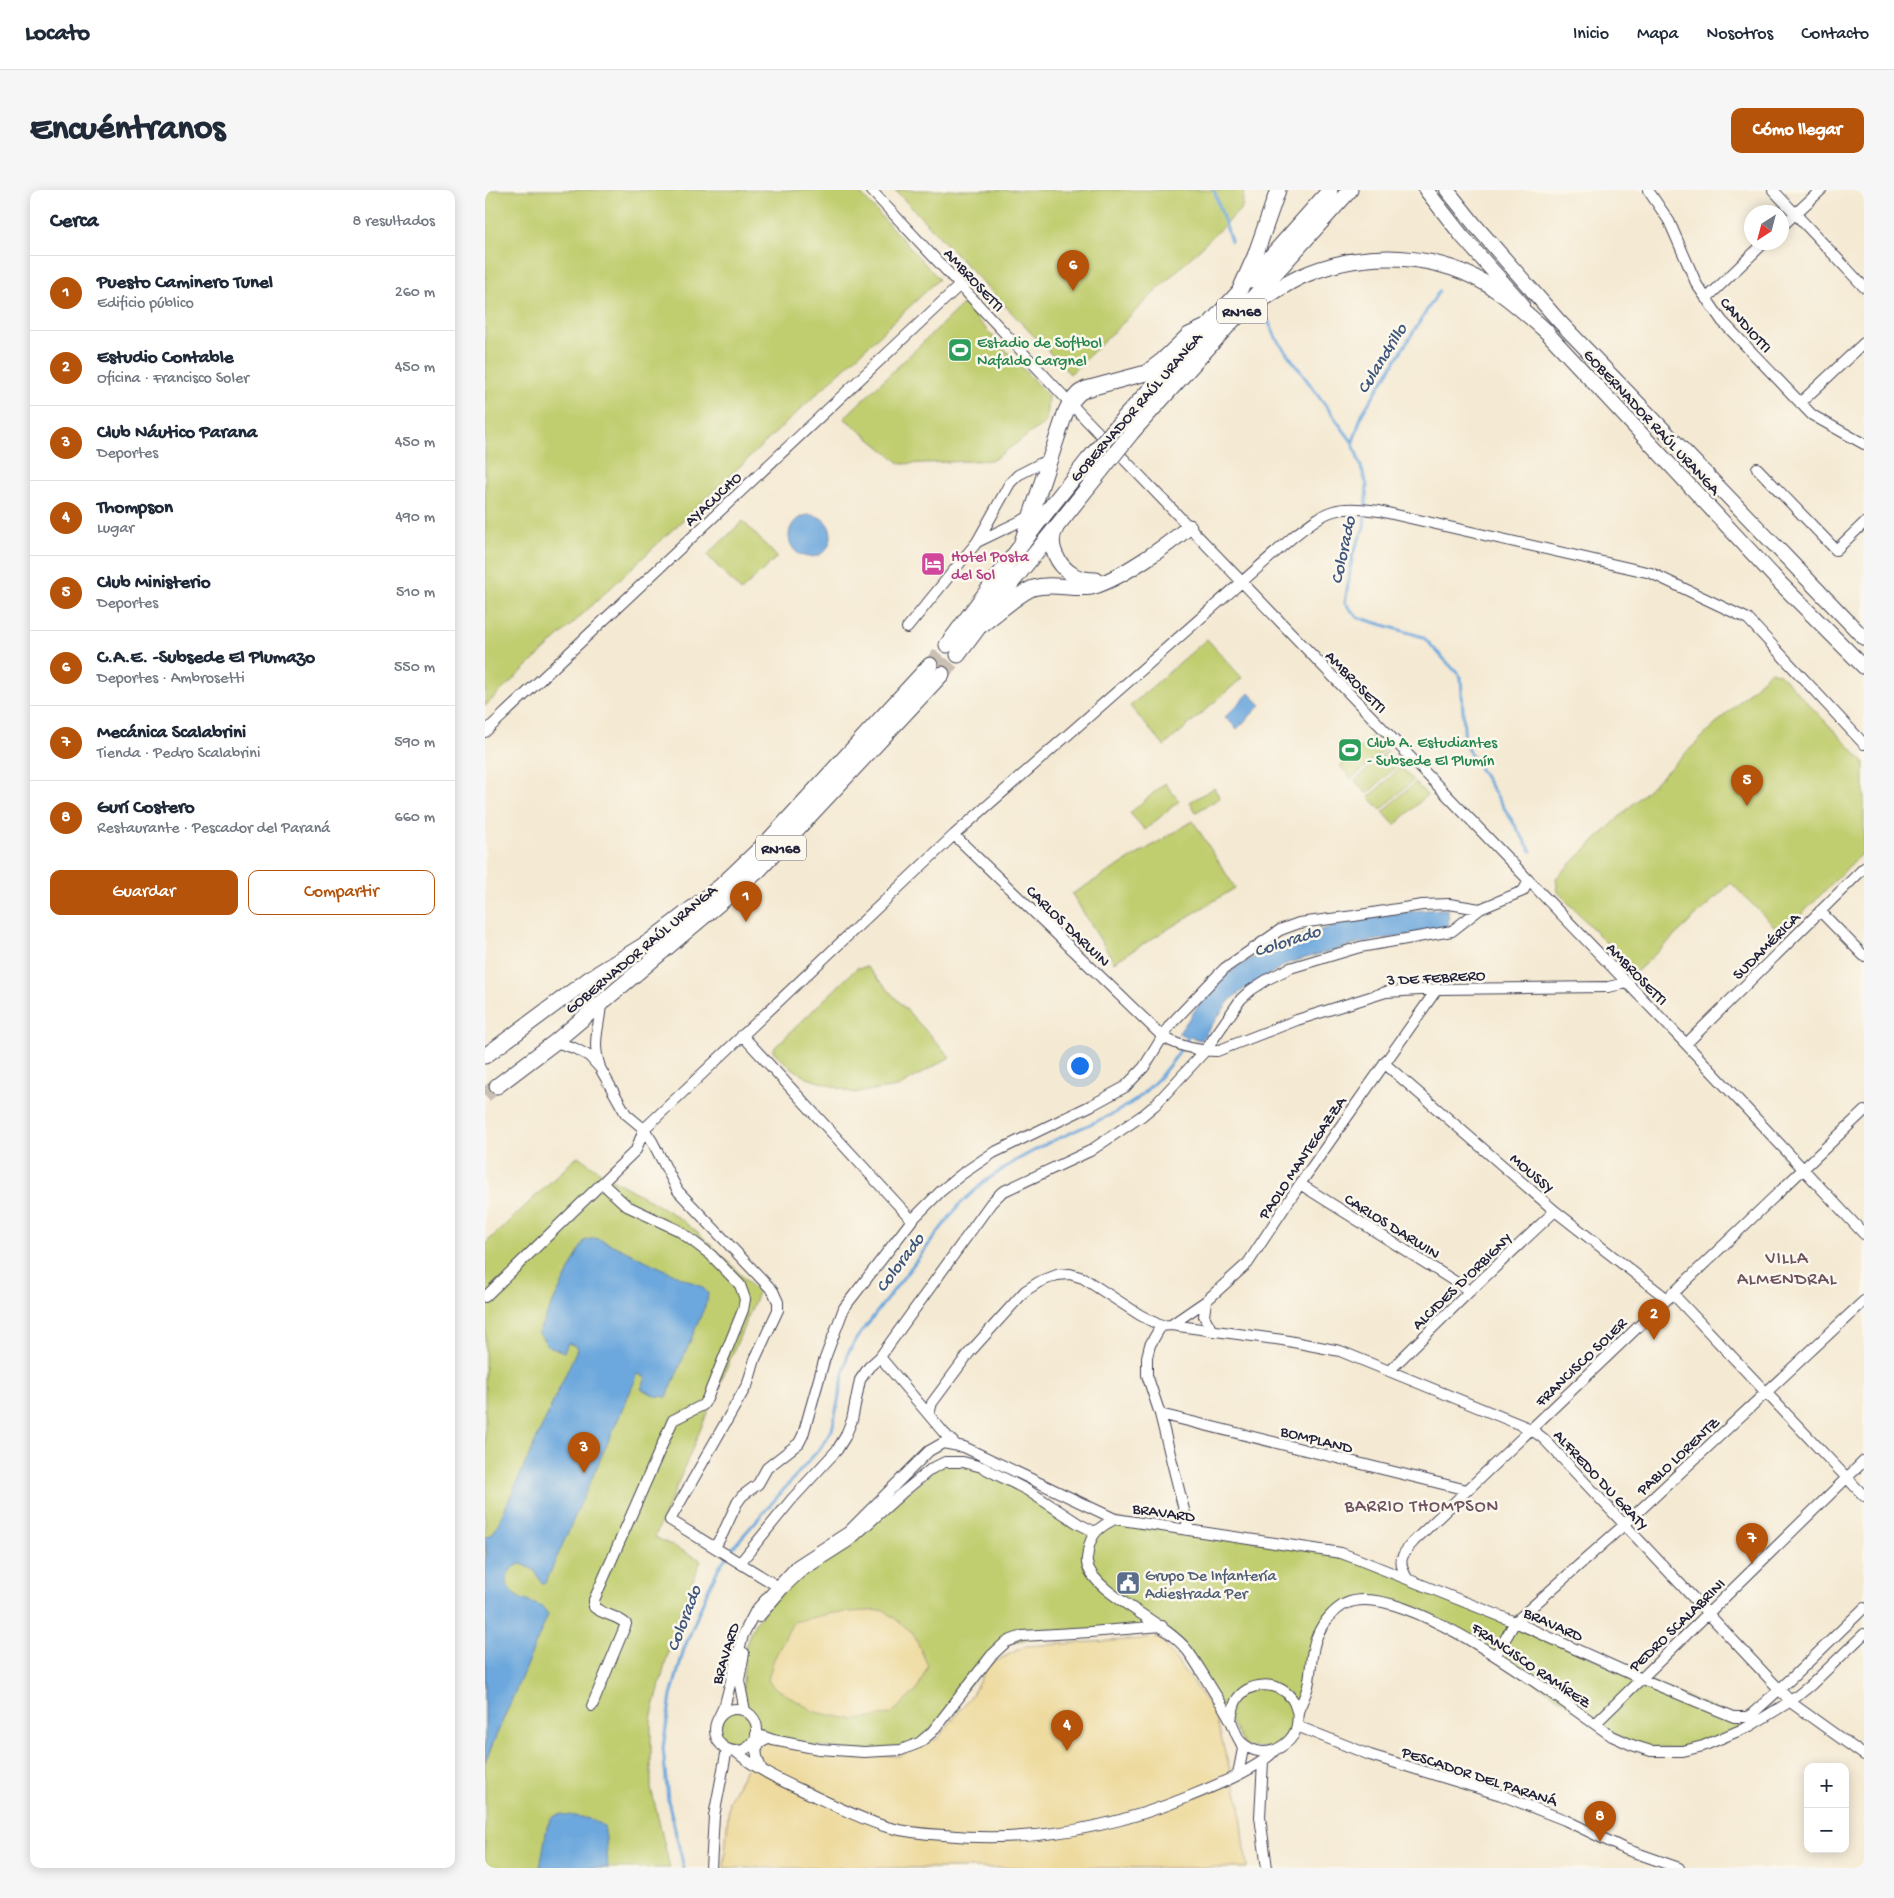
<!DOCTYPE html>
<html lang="es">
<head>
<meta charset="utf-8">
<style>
	body { margin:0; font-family:"Gochi Hand",sans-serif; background:#f6f6f7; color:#1f2937 }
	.controls { position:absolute; right:15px; bottom:15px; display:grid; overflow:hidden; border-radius:10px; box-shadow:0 2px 12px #0003 }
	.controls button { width:45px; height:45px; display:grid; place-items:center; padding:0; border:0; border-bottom:1px solid #e0e1e3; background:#fff; color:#1f2937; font:25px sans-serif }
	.compass { position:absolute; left:1259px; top:15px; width:45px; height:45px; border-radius:50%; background:#fff; box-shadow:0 2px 12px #0003; rotate:216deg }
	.you { position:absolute; left:594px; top:875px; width:18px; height:18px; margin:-12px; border:4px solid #fff; border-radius:50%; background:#1a73e8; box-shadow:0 0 0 8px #1a73e833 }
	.badge { display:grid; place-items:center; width:32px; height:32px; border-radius:50%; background:#b45309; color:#fff; font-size:16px; font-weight:700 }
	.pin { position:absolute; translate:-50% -41px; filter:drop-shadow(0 1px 2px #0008) }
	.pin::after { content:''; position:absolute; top:26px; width:18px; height:15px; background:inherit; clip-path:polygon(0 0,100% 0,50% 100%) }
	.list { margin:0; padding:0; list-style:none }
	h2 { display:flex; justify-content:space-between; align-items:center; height:65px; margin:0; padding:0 20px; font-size:21px }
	h2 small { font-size:16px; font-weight:400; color:#747a83 }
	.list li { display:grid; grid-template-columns:32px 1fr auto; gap:15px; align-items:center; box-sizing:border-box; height:75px; padding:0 20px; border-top:1px solid #e0e1e3 }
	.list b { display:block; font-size:19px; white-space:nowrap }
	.list p { margin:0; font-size:16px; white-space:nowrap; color:#747a83 }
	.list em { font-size:16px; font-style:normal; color:#747a83 }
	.actions { display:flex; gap:10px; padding:15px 20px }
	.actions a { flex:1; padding:11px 0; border:1px solid #b45309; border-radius:10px; text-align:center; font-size:18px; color:#b45309 }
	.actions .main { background:#b45309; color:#fff }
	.map { position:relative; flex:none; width:1379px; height:1678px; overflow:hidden; border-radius:10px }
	header { display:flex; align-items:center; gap:30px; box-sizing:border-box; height:70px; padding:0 25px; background:#fff; border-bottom:1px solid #e0e1e3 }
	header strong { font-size:24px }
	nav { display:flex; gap:28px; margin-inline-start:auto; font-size:18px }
	.intro { display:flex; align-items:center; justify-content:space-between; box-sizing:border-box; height:120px; padding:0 30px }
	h1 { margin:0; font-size:35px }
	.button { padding:12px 22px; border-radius:10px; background:#b45309; color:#fff; font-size:18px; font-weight:700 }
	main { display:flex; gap:30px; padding:0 30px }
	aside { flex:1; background:#fff; border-radius:10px; box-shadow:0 2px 12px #0003 }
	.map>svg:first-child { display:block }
	.green { fill:#c1ce6f; stroke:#727855 }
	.sand { fill:#eeda9e; stroke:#887e6c }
	.water { fill:#6ca7dd; stroke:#47648c }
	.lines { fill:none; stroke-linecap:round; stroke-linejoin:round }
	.stream { stroke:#6ca7dd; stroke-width:3 }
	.highway-tunnel { stroke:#cac1b4; stroke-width:15; stroke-dasharray:15 8; stroke-linecap:butt }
	.minor-casing { stroke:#424052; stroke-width:12 }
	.major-casing { stroke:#424052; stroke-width:16 }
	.highway-casing { stroke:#424052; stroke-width:17 }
	.minor { stroke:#fff; stroke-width:10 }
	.major { stroke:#fff; stroke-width:14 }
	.highway { stroke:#fff; stroke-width:15 }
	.highway-bridge-casing { stroke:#424052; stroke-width:17; stroke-linecap:butt }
	.highway-bridge { stroke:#fff; stroke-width:15 }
	.labels { text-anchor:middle; stroke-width:5; stroke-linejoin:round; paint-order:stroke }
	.shield { fill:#fbf7ec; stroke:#636270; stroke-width:1 }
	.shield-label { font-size:15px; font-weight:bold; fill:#22223b }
	.street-label { font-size:16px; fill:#22223b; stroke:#fbf7ec }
	.leisure-label { font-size:16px; fill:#27864d; stroke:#fbf7ec; text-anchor:start }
	.hotel-label { font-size:16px; fill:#b23c85; stroke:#fbf7ec; text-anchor:start }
	.service-label { font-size:16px; fill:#4e5e75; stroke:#fbf7ec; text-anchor:start }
	.water-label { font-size:18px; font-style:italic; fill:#40577c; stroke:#fbf7ec }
	.neighbourhood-label { font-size:18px; letter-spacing:1px; fill:#6d5260; stroke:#fbf7ec }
</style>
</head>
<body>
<header>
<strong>Locato</strong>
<nav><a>Inicio</a><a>Mapa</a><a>Nosotros</a><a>Contacto</a></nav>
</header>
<div class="intro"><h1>Encuéntranos</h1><a class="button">Cómo llegar</a></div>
<main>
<aside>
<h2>Cerca<small>8 resultados</small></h2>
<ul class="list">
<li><span class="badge">1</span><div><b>Puesto Caminero Tunel</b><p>Edificio público</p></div><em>260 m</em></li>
<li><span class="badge">2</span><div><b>Estudio Contable</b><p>Oficina · Francisco Soler</p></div><em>450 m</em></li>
<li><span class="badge">3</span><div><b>Club Náutico Parana</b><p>Deportes</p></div><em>450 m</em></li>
<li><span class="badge">4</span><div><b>Thompson</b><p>Lugar</p></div><em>490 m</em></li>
<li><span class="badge">5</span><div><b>Club Ministerio</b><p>Deportes</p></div><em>510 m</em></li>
<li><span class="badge">6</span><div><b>C.A.E. -Subsede El Plumazo</b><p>Deportes · Ambrosetti</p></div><em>550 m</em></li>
<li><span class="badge">7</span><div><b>Mecánica Scalabrini</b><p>Tienda · Pedro Scalabrini</p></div><em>590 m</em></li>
<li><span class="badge">8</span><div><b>Gurí Costero</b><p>Restaurante · Pescador del Paraná</p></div><em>660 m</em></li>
</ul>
<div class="actions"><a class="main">Guardar</a><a>Compartir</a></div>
</aside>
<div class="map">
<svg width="1379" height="1678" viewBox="0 0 1379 1678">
	<rect width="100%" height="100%" fill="#fbf7ec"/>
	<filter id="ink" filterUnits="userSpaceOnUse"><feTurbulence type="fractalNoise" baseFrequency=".02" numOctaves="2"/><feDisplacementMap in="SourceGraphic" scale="10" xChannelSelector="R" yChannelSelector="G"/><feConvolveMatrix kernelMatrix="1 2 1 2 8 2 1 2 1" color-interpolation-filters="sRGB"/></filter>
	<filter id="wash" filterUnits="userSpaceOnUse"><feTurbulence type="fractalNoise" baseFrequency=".0096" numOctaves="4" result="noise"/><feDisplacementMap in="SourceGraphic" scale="20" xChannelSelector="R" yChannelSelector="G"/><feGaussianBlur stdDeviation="1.12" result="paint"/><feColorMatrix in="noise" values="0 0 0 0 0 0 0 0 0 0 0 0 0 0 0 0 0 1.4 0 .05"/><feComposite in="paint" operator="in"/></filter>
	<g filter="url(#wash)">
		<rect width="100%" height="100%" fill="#f4e9d2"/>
		<path class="green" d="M0,0h372l82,89 -454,427z
			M410,0h349l-2,18 -172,166z
			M478,114l85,92 -2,26 -53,38 -92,4 -57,-46z
			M258,331l34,36 -36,34 -34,-36z
			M722,449l35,39 -78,68 -34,-40z
			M1286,481l9,3 84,88v89l-82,83 -51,-51 -96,90 -77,-81 -2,-14z
			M888,546l12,13 -33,30 -12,-13z
			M902,561l12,13 -32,30 -12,-13z
			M916,577l12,13 -32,30 -12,-13z
			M930,592l12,13 -32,30 -12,-13z
			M680,593l14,18 -34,29 -15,-17z
			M729,598l6,10 -24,14 -6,-10z
			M708,631l42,67 -121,74 -42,-68z
			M382,777l83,90 -52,30 -44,6 -47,-15 -18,-12 -17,-16 85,-82z
			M93,966c33,26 71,41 105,65 27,20 51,47 75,72l-103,244 46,23 -27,70 -23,89v69l19,80h-185v-624z
			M460,1272l37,5 113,65 20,-13 226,34 393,164 5,7 -2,7 -44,18 -61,-4 -172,-111 -79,-31 -36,1 -27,29 -21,93 -22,24 -30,-4 -58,-97 -26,-23 -155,16 -87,101 -55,9 -109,-14c-11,17 -37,17 -40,-6 -2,-17 15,-25 29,-21l-2,-8 3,-54 5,-16 7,-13 26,-31z"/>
		<path class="sand" d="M399,1420l29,23 15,33 -11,24 -26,24 -35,6 -41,-8 -41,-25 -6,-7 5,-19 20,-39 40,-9z
			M675,1448l54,74 26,94 7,62h-523l5,-67 28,-53 8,-7 68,13 66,2 39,-18 34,-43 16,-30 38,-19z"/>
		<path class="water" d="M304 346a21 21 0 1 1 42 0a21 21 0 1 1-42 0Z
			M764,503l12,12 -24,24 -12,-12z
			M963,719l1,19 -90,15 -71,20 -44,26 -14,11 -29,40 -23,-6c13,-17 25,-38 40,-52 51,-47 162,-72 230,-73z
			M109,1048l10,3 98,46 6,6 -1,8 -40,96 -11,-1 -15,-7 5,-12 -8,-3 -92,208 -4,1 -8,-13 -12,-6c-5,1 -9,3 -13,8 -2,3 -3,6 -2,11 7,23 36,16 41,32l-63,147v-203l2,-4 -2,-17 7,-4 4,-6 82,-181 -10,-4 -4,9 -16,-6 -10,-14 46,-91z
			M75,1624c16,2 30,3 44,12l2,12 2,30h-68l7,-41 4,-9z"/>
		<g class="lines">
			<path class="stream" d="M729,0l17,51
				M781,126l10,22 77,105 14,42 -3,43 -11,25 -8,50 12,14 66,20 38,40 4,68 66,106
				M868,252l9,-28 77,-123
				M199,1678l-16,-68 -5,-52 8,-52 13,-47 23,-57 12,-25 16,-22 86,-98 11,-17 16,-77 9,-15 102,-133 25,-23 31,-21 35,-19 65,-29 21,-13 22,-21 17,-21 15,-24"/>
		</g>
	</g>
	<g filter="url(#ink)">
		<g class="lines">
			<path class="highway-tunnel" d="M445,475l17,-20
				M457,484l16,-19
				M0,905l12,-9"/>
			<defs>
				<path id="minor" d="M386,0l199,213 616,641 178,190
					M1163,0l21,31 28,64 25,36 90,94 52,29
					M1288,0l91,97
					M1296,37l40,-37
					M1221,109l59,-57
					M1315,213l64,-60
					M1272,278l79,82 28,-27
					M492,352l56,-27
					M422,438l70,-86 33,-59 8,-8 31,-16
					M0,542l475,-447
					M469,645l209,202c16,9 36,14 54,14l80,-31 89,-28 51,-3 171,-2 19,-4
					M1335,721l44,45
					M257,845l170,185
					M70,852l19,6 15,8 11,12 26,46 18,15 8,12 26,50 95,100 5,11v8l-23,49 -7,24 -78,137 112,69
					M1201,854l178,-176
					M899,873l171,148 111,87
					M115,877c-9,-27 0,-39 1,-65
					M815,994l170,107
					M1187,1103l192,203
					M0,1107l151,-147 8,-21 310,-294 340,-299c36,-28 40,-30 85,-25l272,62 97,46 116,125
					M721,1111l-2,15 8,15
					M686,1135l35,-24 42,-38 52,-79 137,-195
					M676,1136l10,-1 112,15 57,11 191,78 13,10 249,265 71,51
					M676,1136l-11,19 -3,12v18l13,39 29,116
					M395,1167l64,76 12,12
					M904,1181l81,-80 85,-80
					M444,1224l3,-11 37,-50 56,-62 14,-9 18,-7 13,-1 13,4 57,37 21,11
					M675,1224l307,76
					M630,1329c-16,8 -24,14 -27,32 0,4 -2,9 -1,12 5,30 79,59 100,87 8,10 15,23 22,34 7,12 15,23 21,35 4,7 5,15 10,22 6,6 14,10 22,11 15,1 33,-12 35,-27 1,-5 0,-9 1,-13 3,-9 8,-17 10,-26 4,-17 2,-36 10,-52 5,-12 16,-24 27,-30 57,-28 218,99 267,132l20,9 19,6h32l20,-5 47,-20 41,-25 21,-17 52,-50
					M230,1357l8,-14 14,-30 5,-7 16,-12 9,-16 32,-25 4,-8 21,-74 20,-53 68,-88 29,-29 21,-17 31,-21 99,-48 33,-18 19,-20 26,-42 44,-46 11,-11 55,-38 19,-7 55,-7 68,-11 27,-1 31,5
					M255,1373l52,-64 45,-49 8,-13 7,-17 8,-40 9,-13 11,-10 111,-154 11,-11 88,-41 53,-36 12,-10 50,-54 36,-52 10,-9 17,-11 22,-11 70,-21 92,-16 28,-22 43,-18 6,-10
					M922,1388c-10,-17 -6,-23 7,-37l450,-430
					M274,1427l24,-28 18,-17 47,-30 54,-49 29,-24 14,-7h18l19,5 45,23 52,34 16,8
					M259,1463l-5,27 6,31
					M1011,1465l19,-33 109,-97 240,-224
					M107,1516l34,-82c-9,-9 -23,-9 -32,-17v-7l79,-180 30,-15 4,-6 36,-89 2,-11 -5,-14 -29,-30 -33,-25 -51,-24 -24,-22
					M230 1540a21 21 0 1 1 42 0a21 21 0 1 1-42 0Z
					M746,1530c1,-6 2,-13 5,-19 11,-20 43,-21 56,-2 3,4 4,10 6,15
					M232,1531l8,-17 18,-69 13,-25 41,-45 51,-33 81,-81 14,-8 21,4 151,72 226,34 16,6 158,63 127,57 92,38h13l5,-3 41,-37 71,-69
					M1110,1534l269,-263
					M812,1536l73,29 131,40 64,25 60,29 54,19
					M271,1544l17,6 46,9 45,3 37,-2 18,-7 13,-11 59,-76 15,-14 16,-6 68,-4 72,-6
					M250,1561c22,19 49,31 75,43 25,12 51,25 77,33 18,5 38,7 56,8 84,8 167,-6 245,-38 24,-10 70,-28 86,-46
					M778,1571l-3,56 7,51
					M277,1580c-5,-11 -11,-25 4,-30
					M753,1584l5,-25 -3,-8
					M226,1678l3,-52 13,-67"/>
				<path id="major" d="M941,0l36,46 60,68
					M962,0l28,35 83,95 306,318
					M1054,134l242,260 83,83"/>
				<path id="highway" d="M765,90l80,-90
					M751,128c21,-15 41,-30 64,-41 63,-28 139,-26 196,13 18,12 34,27 50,41
					M637,230l117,-128 16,-36 23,-66
					M648,241l217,-241
					M571,338c-10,16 2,38 17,47 7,4 15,5 23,5
					M536,355l45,-134 4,-8 9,-10 7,-4 60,-16 17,-13 26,-25 19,-9
					M495,436c14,-10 39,-33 53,-38 18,-6 39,2 58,-1 26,-6 77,-42 98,-60
					M462,455l90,-121 51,-64
					M473,465l51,-69 92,-115
					M0,866l104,-77 60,-37 72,-56 47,-45 162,-176
					M12,896l58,-44 204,-172 183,-196"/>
			</defs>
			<use href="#minor" class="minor-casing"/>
			<use href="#major" class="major-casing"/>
			<use href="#highway" class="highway-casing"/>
			<use href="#minor" class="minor"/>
			<use href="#major" class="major"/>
			<use href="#highway" class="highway"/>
			<defs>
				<path id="highway-bridge" d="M603,270l34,-40
					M616,281l32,-40"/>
			</defs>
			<use href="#highway-bridge" class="highway-bridge-casing"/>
			<use href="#highway-bridge" class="highway-bridge"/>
		</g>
	</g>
	<defs>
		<symbol id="stadium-square" viewBox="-11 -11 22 22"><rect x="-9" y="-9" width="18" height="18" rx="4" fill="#2e9e5b" stroke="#fbf7ec"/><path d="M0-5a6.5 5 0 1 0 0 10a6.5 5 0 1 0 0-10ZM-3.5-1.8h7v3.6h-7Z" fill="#fff"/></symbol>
		<symbol id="hotel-square" viewBox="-11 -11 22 22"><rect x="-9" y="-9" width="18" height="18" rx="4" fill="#d1479c" stroke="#fbf7ec"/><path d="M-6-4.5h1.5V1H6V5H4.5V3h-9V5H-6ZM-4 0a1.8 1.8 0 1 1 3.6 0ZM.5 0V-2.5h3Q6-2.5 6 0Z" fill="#fff"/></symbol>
		<symbol id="civic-square" viewBox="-11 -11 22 22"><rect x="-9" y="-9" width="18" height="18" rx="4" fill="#5c6f8a" stroke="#fbf7ec"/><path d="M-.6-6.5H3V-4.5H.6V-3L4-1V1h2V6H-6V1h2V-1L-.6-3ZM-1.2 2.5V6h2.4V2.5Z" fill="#fff"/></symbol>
	</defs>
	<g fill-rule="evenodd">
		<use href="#stadium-square" x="461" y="146" width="28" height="28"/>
		<use href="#hotel-square" x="434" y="360" width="28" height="28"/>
		<use href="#stadium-square" x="851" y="546" width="28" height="28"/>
		<use href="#civic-square" x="629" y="1379" width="28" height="28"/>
	</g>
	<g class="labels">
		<g class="shield">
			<rect x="732" y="108.5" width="50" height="25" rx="4"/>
			<rect x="271" y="645.5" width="50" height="25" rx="4"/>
		</g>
		<g class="shield-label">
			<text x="757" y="126">RN168</text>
			<text x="296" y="663">RN168</text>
		</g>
		<g class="street-label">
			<text transform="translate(490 89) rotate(47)" y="6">AMBROSETTI</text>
			<text transform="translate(1262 134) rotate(48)" y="6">CANDIOTTI</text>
			<text transform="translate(650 216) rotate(-49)" y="6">GOBERNADOR RAÚL URANGA</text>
			<text transform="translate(1168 231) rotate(47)" y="6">GOBERNADOR RAÚL URANGA</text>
			<text transform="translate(227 308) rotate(-43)" y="6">AYACUCHO</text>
			<text transform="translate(872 491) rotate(46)" y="6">AMBROSETTI</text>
			<text transform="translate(584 735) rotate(44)" y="6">CARLOS DARWIN</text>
			<text transform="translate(1280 755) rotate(-45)" y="6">SUDAMÉRICA</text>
			<text transform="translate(155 758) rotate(-40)" y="6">GOBERNADOR RAÚL URANGA</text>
			<text transform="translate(1153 783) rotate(46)" y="6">AMBROSETTI</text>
			<text transform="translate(951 786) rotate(-3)" y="6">3 DE FEBRERO</text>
			<text transform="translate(816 967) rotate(-56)" y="6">PAOLO MANTEGAZZA</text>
			<text transform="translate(1048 982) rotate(41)" y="6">MOUSSY</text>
			<text transform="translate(908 1035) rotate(32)" y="6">CARLOS DARWIN</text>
			<text transform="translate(976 1090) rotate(-44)" y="6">ALCIDES D'ORBIGNY</text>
			<text transform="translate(1095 1171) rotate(-44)" y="6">FRANCISCO SOLER</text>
			<text transform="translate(832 1248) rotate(14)" y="6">BOMPLAND</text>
			<text transform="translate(1192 1265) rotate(-43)" y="6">PABLO LORENTZ</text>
			<text transform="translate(1117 1289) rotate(47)" y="6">ALFREDO DU GRATY</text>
			<text transform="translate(679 1321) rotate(8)" y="6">BRAVARD</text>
			<text transform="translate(1069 1433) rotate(24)" y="6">BRAVARD</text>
			<text transform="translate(1191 1434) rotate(-44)" y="6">PEDRO SCALABRINI</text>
			<text transform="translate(239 1463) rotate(-73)" y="6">BRAVARD</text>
			<text transform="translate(1047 1474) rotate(34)" y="6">FRANCISCO RAMÍREZ</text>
			<text transform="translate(995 1585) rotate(18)" y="6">PESCADOR DEL PARANÁ</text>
		</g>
		<g class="leisure-label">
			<text x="492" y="157">Estadio de Softbol<tspan x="492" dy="18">Nafaldo Cargnel</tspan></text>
			<text x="882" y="557">Club A. Estudiantes<tspan x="882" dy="18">- Subsede El Plumín</tspan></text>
		</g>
		<g class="hotel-label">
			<text x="466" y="371">Hotel Posta<tspan x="466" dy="18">del Sol</tspan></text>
		</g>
		<g class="service-label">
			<text x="660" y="1390">Grupo De Infantería<tspan x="660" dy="18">Adiestrada Per</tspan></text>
		</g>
		<g class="water-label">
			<text transform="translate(896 168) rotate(-58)" y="6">Culandrillo</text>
			<text transform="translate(857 360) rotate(-78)" y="6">Colorado</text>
			<text transform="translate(802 750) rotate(-18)" y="6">Colorado</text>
			<text transform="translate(414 1072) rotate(-53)" y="6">Colorado</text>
			<text transform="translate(198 1428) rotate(-69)" y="6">Colorado</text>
		</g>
		<g class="neighbourhood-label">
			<text x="1302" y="1073">VILLA<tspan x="1302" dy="21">ALMENDRAL</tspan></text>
			<text x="937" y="1321">BARRIO THOMPSON</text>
		</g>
	</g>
</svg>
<div class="controls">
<button>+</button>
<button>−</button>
</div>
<svg class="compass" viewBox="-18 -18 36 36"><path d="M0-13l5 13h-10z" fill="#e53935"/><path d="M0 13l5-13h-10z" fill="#747a83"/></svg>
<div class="you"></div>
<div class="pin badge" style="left:261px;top:732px">1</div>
<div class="pin badge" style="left:1169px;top:1150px">2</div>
<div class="pin badge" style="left:99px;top:1283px">3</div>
<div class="pin badge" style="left:582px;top:1561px">4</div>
<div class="pin badge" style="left:1262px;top:616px">5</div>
<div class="pin badge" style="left:588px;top:101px">6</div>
<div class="pin badge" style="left:1267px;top:1374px">7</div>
<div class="pin badge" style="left:1115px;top:1652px">8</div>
</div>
</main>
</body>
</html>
